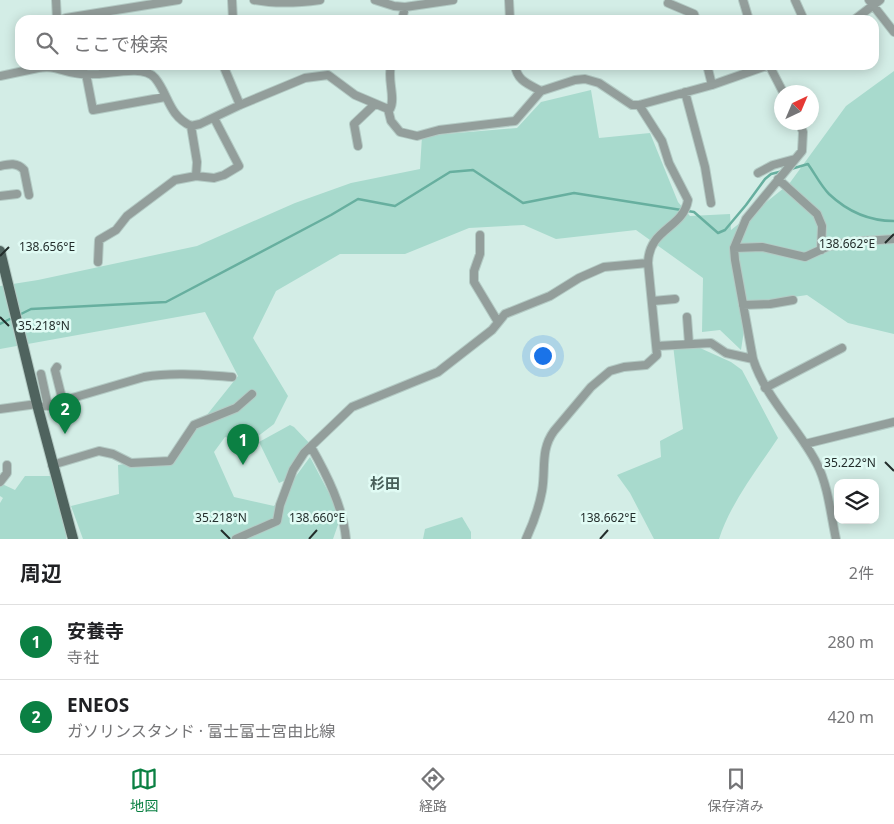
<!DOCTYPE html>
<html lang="ja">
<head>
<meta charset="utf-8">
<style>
	body { margin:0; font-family:"Noto Sans","Noto Sans JP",sans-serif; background:#f6f6f6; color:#202124 }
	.controls { position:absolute; right:15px; bottom:15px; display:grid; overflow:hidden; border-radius:10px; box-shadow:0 2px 12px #0003 }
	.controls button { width:45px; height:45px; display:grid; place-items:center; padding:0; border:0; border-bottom:1px solid #e0e0e0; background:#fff; color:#202124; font:25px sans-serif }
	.compass { position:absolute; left:774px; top:85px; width:45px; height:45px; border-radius:50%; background:#fff; box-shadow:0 2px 12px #0003; rotate:44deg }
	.you { position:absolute; left:542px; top:355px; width:18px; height:18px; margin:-12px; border:4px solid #fff; border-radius:50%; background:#1a73e8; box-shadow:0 0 0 8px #1a73e833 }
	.badge { display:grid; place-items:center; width:32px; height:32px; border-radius:50%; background:#0b8043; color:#fff; font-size:16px; font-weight:700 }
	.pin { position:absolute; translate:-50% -41px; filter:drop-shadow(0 1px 2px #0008) }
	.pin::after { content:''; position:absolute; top:26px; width:18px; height:15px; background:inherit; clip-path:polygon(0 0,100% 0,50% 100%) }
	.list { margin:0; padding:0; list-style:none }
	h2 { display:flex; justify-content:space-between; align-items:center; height:65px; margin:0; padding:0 20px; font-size:21px }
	h2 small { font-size:16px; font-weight:400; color:#757577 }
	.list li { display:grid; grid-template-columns:32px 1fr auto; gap:15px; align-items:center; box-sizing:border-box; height:75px; padding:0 20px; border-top:1px solid #e0e0e0 }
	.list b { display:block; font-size:19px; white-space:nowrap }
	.list p { margin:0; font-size:16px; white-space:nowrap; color:#757577 }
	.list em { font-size:16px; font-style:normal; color:#757577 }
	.icon { flex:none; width:28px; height:28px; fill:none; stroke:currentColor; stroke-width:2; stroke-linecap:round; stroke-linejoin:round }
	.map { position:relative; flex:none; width:894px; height:539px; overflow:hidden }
	.search { position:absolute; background:#fff; box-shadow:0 2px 12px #0003; left:15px; right:15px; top:15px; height:55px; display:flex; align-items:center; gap:12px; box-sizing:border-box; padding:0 18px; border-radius:15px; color:#757577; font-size:19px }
	.sheet { height:215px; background:#fff }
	nav { display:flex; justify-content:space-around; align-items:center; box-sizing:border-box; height:70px; border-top:1px solid #e0e0e0; background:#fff; font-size:14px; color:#757577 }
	nav a { display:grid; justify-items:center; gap:2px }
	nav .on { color:#0b8043 }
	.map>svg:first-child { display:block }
	.green { fill:#a8dacd }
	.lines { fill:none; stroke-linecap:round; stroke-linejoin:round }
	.stream { stroke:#67af9f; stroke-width:2.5 }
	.minor-casing { stroke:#b3cac4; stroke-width:10 }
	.major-casing { stroke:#b3cac4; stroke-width:12 }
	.minor { stroke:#939e9b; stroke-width:8 }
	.major { stroke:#4f635e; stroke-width:10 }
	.ticks { fill:none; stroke:#232d2b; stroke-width:2 }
	.labels { text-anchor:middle; stroke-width:5; stroke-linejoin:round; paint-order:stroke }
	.quarter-label { font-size:15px; font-weight:bold; fill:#475e58; stroke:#e0fbf4 }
	.ticks-label { font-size:12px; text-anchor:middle; fill:#232d2b; stroke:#e0fbf4; stroke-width:5; stroke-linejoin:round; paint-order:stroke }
</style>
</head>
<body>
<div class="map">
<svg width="894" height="539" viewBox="0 0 894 539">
	<rect width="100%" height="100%" fill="#d3ede6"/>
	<path class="green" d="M894,71v263l-46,-11 -41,-28 -59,9 -7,46 -21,-20 -18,2 1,-54 -67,-48 -80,9 -32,-14 -55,3 -64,26h-65l-64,37 -23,47 35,58 -14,28 -25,19 -24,-6 -11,15 20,45 40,9 36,-49 31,59 -8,23h-250l-12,-33 48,-12 -1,-29 56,-9 64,-80 -33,-64 -205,37v-63l38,-6 159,-34 98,-43 56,-20 69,-14 2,-33 95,-8 24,-26 50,-12 8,48 51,-5 28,69 12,14 40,-2 1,16 58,-46 57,-78z
		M673,345l27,3 31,14 11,8 36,68c-21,32 -47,64 -59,101h-65l-24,-46 -13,-18 44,-18 -1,-16 23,-12z
		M290,425l4,2 18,19 -24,33 -9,4 -20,-41z
		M25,476h26l15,46v17h-66v-36l3,-5 -3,-2v-13l15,7z
		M462,517l9,15v7h-48l2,-10z"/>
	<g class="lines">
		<path class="stream" d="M791,169l17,-5c7,10 13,22 21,30 18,17 41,27 65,27
			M19,315l12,-6 135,-7 165,-87 27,-16 37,7 55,-34 23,-2 50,33 51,-10 120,19 24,21 7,-3 21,-25 19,-26 6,-5 12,-3
			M0,324l12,-6"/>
		<defs>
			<path id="minor" d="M56,0l1,20
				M232,0l1,20
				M254,0c21,4 44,3 66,0
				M375,0l19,6 11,1 48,-7
				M509,0l1,20
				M743,0l6,20
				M795,0l9,20
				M869,0l25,32
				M668,3l26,11 2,6
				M60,20l6,-2 112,-18
				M402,20l3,-13
				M854,20l26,-20
				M223,65l17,40
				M515,65c2,16 13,19 26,26l34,-11 10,-1 14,4 33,22h7l73,-20 57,-20
				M707,65l5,20
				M769,65l14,27
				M38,68c17,-3 22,3 37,5 8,2 16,1 24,1 14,-1 46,-9 56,4 14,17 13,37 36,48l9,-2 40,-19 65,-27 23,-3 27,20 33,14 3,12 9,11 17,4 22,-6 76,-9 26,-30
				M86,74l7,36 72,-13
				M0,76l38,-8 1,-3
				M685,92l20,75 6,36
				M388,109h2c6,-11 -3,-29 1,-44
				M799,122l4,10 -1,19 -56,68 -12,29 1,12 18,99c13,40 45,68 64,105 11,21 14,52 19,75
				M191,126l6,36 -1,14
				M358,146l-4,-22 21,-20
				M0,166c9,-2 17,-4 24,4l5,25
				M758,173l15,-8 22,-6
				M778,179l39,35 5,12 -1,24
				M0,196l17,-2
				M480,235v19l-6,17v11l24,40
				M734,248l28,-1 43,10 24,-11 20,-4 45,-3
				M98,262l1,-22 17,-10 11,-14 48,-36 21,-4 18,2 10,-3 15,-9 -25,-48
				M653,301l22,-2
				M743,305l27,-1 23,-4
				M687,317l2,27
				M657,346l54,-3 15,10 27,6
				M57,367l-2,3 8,32
				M41,374l7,32
				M765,388l77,-40
				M38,408l106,-31c29,-5 59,-2 88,0
				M0,409l37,-5
				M805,444l89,-22
				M311,447c16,28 32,60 35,92
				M52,465l47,-14 14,3 18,9 39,-2 24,-36 42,-17 16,-14
				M0,482l7,-9v-8
				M236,539l41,-18 3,-16 13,-35 11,-17 48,-46 86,-35 54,-42 13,-16 45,-18 29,-18 25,-11 44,-4
				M526,539c7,-15 13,-32 16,-48 4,-22 -2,-41 12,-60l37,-44 19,-16 14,-4 22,-2 11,-10 -9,-92c1,-35 35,-34 40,-63l-19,-37 -7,-22 -23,-36"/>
			<path id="major" d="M0,251l38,157 35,131"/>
		</defs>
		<use href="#minor" class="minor-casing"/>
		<use href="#major" class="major-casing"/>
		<use href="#minor" class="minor"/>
		<use href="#major" class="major"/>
	</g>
	<path class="ticks" d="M885,243l9,-9M0,256l9,-9M0,317l9,9M885,462l9,9M221,530l9,9M309,539l8,-9M600,539l8,-9"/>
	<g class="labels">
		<g class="quarter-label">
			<text x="385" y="489">杉田</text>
		</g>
	</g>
	<g class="ticks-label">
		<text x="847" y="248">138.662°E</text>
		<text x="47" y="251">138.656°E</text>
		<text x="44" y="330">35.218°N</text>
		<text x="850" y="467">35.222°N</text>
		<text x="317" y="522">138.660°E</text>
		<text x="608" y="522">138.662°E</text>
		<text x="221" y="522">35.218°N</text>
	</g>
</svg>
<div class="controls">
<button><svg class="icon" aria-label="layers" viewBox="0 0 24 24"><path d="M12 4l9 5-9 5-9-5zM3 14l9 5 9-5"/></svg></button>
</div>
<svg class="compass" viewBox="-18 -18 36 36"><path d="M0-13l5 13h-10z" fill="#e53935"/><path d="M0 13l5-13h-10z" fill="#757577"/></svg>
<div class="you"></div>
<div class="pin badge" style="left:243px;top:465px">1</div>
<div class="pin badge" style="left:65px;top:434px">2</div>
<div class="search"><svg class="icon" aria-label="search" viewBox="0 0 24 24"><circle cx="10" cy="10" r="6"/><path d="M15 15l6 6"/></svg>ここで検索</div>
</div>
<section class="sheet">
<h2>周辺<small>2件</small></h2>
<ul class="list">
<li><span class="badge">1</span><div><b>安養寺</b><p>寺社</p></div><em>280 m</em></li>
<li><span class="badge">2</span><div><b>ENEOS</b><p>ガソリンスタンド · 富士富士宮由比線</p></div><em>420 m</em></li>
</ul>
</section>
<nav>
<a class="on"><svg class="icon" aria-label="map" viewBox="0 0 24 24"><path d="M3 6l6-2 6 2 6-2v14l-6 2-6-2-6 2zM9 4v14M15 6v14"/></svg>地図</a>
<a><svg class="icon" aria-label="directions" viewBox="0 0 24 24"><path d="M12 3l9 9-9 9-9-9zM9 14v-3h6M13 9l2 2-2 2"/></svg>経路</a>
<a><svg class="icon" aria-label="saved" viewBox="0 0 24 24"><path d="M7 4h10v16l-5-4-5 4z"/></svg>保存済み</a>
</nav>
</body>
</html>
